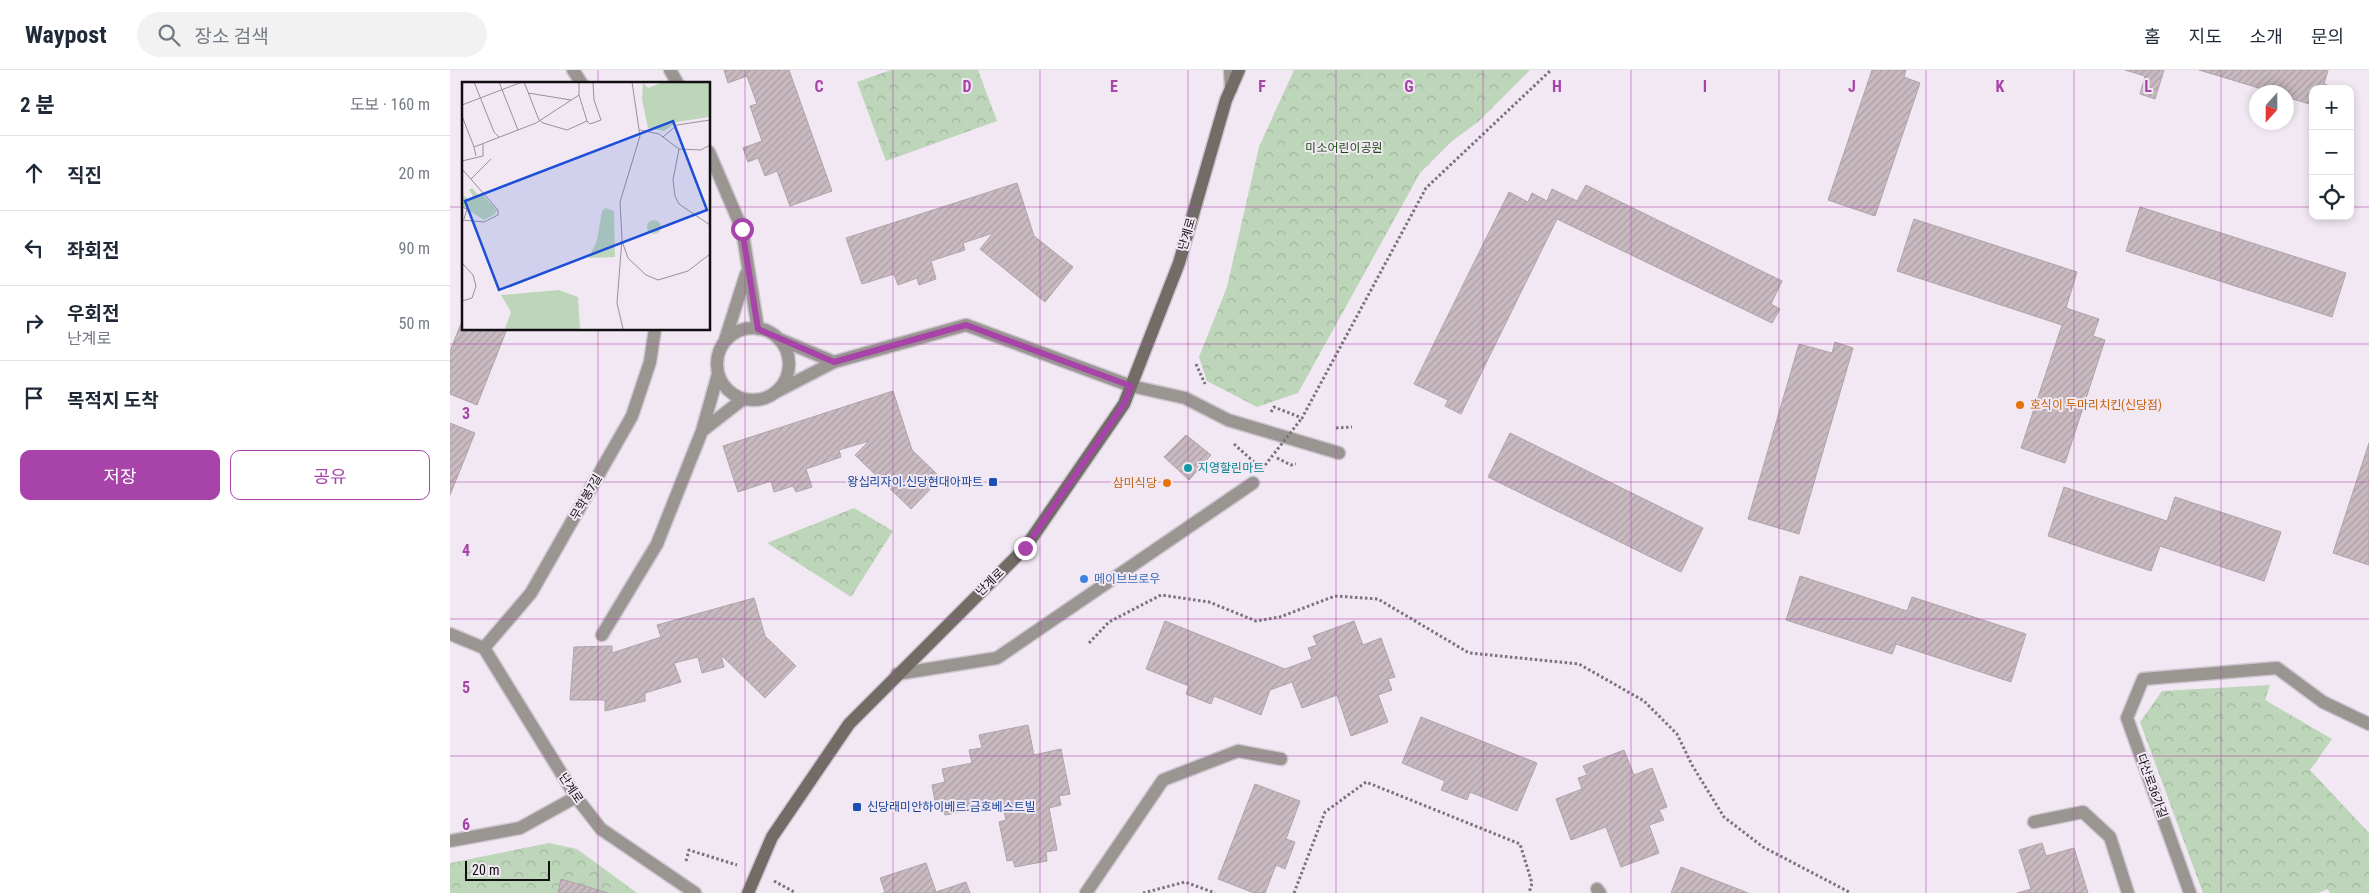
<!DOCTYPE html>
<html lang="ko">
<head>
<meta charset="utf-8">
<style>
	body { margin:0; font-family:"Roboto Condensed","Noto Sans KR",sans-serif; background:#f2f2f3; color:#1f2937 }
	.controls { position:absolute; right:15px; top:15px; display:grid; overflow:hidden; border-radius:10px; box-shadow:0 2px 8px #0003 }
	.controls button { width:45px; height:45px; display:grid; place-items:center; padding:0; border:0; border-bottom:1px solid #e0e1e3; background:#fff; color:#1f2937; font:25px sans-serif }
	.compass { position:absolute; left:1799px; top:15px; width:45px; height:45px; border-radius:50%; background:#fff; box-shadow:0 2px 8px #0003; rotate:201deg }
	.scale { position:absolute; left:15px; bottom:12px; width:85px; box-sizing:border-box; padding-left:5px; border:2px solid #120f13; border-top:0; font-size:14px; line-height:18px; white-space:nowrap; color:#120f13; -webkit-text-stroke:4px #f1e8f3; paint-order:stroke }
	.stop { position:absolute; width:15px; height:15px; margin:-11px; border:4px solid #a843a9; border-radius:50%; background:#fff }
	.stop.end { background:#a843a9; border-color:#fff; box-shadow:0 1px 5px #0008 }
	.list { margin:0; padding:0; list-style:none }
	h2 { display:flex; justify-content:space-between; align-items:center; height:65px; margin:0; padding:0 20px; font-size:21px }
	h2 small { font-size:16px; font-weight:400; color:#747a83 }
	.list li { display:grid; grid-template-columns:32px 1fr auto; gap:15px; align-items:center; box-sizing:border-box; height:75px; padding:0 20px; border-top:1px solid #e0e1e3 }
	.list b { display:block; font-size:19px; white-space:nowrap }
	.list p { margin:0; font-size:16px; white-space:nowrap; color:#747a83 }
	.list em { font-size:16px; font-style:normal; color:#747a83 }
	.actions { display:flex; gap:10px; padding:15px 20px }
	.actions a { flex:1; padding:11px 0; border:1px solid #a843a9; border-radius:10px; text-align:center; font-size:18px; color:#a843a9 }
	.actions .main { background:#a843a9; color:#fff }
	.icon { flex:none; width:28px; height:28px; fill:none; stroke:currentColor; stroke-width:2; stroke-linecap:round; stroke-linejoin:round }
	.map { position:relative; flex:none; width:1919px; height:823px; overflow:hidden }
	header { display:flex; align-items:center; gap:30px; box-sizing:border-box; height:70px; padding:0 25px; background:#fff; border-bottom:1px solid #e0e1e3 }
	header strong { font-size:24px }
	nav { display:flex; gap:28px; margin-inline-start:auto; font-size:18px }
	.search { width:350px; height:45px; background:#f2f2f3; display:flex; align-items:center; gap:12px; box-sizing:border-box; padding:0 18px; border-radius:28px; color:#747a83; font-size:19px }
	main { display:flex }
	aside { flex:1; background:#fff }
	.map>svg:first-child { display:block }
	.forest { fill:url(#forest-crowns) }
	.building { fill:url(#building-hatch); stroke:#b0a3a9 }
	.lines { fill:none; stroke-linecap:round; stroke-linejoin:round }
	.lane-casing { stroke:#cdc5cf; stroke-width:15 }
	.street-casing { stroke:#cdc5cf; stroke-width:15 }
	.secondary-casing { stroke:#cdc5cf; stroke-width:15 }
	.path { stroke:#79737a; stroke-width:3; stroke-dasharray:2.5 2.5; stroke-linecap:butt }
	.lane { stroke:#999591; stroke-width:12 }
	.street { stroke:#999591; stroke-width:12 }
	.secondary { stroke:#726c66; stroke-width:12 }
	.path-bridge { stroke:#79737a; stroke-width:3; stroke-dasharray:2.5 2.5; stroke-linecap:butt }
	.route { stroke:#a843a9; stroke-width:6 }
	.grid { fill:none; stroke:#a843a9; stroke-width:1; stroke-opacity:0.55 }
	.food-dot { fill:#e8710a; stroke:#f1e8f3; stroke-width:2 }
	.culture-dot { fill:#0f9aa8; stroke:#f1e8f3; stroke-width:2 }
	.transit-dot { fill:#1a4fb4; stroke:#f1e8f3; stroke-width:2 }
	.shop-dot { fill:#3f7fe0; stroke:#f1e8f3; stroke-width:2 }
	.labels { text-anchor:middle; stroke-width:4; stroke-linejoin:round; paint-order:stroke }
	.park-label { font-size:12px; fill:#1b4c12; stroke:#f1e8f3 }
	.street-label { font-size:12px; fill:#120f13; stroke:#f1e8f3 }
	.food-label { font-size:12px; fill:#c56008; stroke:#f1e8f3; text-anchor:start }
	.culture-label { font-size:12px; fill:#0d838f; stroke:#f1e8f3; text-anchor:start }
	.transit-label { font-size:12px; fill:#164399; stroke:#f1e8f3; text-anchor:end }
	.shop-label { font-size:12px; fill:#366cbe; stroke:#f1e8f3; text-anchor:start }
	.inset-road { fill:none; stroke:#989199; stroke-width:1 }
	.view { fill:#1d4ed8; fill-opacity:0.15; stroke:#1d4ed8; stroke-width:2.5 }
	.inset-edge { fill:none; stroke:#120f13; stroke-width:2.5 }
	.grid-label { font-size:16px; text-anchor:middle; font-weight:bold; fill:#a843a9; stroke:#f1e8f3; stroke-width:4; stroke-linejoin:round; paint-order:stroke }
</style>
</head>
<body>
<header>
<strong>Waypost</strong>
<div class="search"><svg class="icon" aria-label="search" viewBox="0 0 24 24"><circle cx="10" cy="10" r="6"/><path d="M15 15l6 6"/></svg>장소 검색</div>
<nav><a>홈</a><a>지도</a><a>소개</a><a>문의</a></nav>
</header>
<main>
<aside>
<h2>2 분<small>도보 · 160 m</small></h2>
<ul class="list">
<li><svg class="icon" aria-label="ahead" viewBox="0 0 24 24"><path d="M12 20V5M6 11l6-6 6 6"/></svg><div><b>직진</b></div><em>20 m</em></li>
<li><svg class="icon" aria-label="left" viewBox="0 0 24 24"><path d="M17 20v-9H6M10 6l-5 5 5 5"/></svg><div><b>좌회전</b></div><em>90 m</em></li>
<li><svg class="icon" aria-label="right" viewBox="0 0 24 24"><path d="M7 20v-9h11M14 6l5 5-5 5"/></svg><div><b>우회전</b><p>난계로</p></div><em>50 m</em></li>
<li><svg class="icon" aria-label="arrive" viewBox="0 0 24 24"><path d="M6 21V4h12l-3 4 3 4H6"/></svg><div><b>목적지 도착</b></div></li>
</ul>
<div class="actions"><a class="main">저장</a><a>공유</a></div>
</aside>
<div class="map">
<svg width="1919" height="823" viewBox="0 0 1919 823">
	<defs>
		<pattern id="forest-crowns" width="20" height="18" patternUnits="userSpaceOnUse" patternTransform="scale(1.25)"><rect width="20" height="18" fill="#bdd5b9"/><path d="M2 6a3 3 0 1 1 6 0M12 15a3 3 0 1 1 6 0" fill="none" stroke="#a1b69e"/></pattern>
		<pattern id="building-hatch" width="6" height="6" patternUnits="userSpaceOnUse" patternTransform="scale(1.25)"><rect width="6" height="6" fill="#c8bac0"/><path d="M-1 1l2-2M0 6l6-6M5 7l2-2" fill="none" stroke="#ab9fa4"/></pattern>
	</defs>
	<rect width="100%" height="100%" fill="#f1e8f3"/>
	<path class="forest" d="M441,0h87l19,51 -111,40 -29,-79z
		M844,0h236l-52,52 -26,19 -32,32 -122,220 -41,14 -50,-26 -8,-24 28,-70 32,-140z
		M404,438l39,23 -42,66 -84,-54z
		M1820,615l-5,15 67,39 -22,31 59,63v60h-39l-2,-4 -10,4h-115l-63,-171 22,-31z
		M99,773l28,6 60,44h-187v-30z"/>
	<path class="building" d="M274,0h65l43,121 -42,15 -13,-35 -12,5 -7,-18 -10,4 -5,-14 19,-7 -12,-35 7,-2 -10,-28 -19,7z
		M1422,0h34l-2,7 16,6 -45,133 -47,-16z
		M1675,0h39l-9,29 -15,-5 5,-18z
		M1749,0h129l-4,14 6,2 -1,3h-16v16l-27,-8v-5h-14z
		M567,113l17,53 39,31 -28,35 -65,-53 13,-16 -30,10 2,7 -34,11 5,18 -17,6 -2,-7 -19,7 -4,-11 -32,10 -16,-46z
		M1136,115l196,96 -11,23 9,5 -8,14 -215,-104 -96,195 -16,-8 3,-6 -34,-16 95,-192 19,10 4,-9 15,8 5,-12 25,12z
		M1690,137l206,66 -14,44 -206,-66z
		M1464,149l163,53 -11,36 33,11 -6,17 12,4 -40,123 -44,-15 41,-123 -165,-54z
		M14,246v13h43l-30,76 -27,-11v-43z
		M1385,272l18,6 -54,186 -51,-15 51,-175 33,9z
		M443,321l19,59 29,28 -30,31 -56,-54 14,-14 -30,9 2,7 -35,12 6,18 -16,5 -3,-6 -19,6 -3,-11 -33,11 -15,-46z
		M0,353l25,10 -25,62z
		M1060,363l193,95 -22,44 -193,-95z
		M736,365l25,20 -22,25 -25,-23z
		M1919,373v122l-36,-12z
		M1614,417l103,34 8,-24 106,35 -17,49 -104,-35 -9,25 -103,-35z
		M1350,506l107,35 5,-14 114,37 -15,48 -115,-38 -4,10 -106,-34z
		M304,528l11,38 31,30 -31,32 -44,-43 3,12 -22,6 -4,-16 -24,6 7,19 -36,11v8l-40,10v-11h-35l4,-53 38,-1v7l49,-16 -4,-12z
		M715,551l120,48 27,-10 -4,-11 9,-3 -4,-9 41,-15 9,24 18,-7 14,39 -7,2 4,11 -14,5 10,27 -37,14 -14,-41 -35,13 -10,-26 -22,8 -9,25 -47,-19 -3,8 -25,-10 3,-8 -43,-17z
		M971,647l116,46 -20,48 -47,-19 -3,8 -26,-10 4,-9 -43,-18z
		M578,655l6,30 27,-6 9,45 -11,2 2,9 -12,3 8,42 -11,2 1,9 -32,6 -2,-7 -6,1 -8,-39 7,-2 -3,-13 -13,-8 -10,2 1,7 -36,7 -2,-11 -7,2 -4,-21 13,-3 -3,-13 30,-6 -3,-13 13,-2 -3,-13z
		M1174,680l10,25 18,-7 15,39 -8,3 5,10 -15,5 10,28 -38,14 -15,-40 -35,13 -15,-41 26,-10 -4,-11 9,-3 -4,-9z
		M805,714l45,17 -14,38 9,3 -10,27 -9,-4 -11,28h-11l-36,-14z
		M1592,773l4,13 28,-8 14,45h-71l14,-4 -12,-39z
		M476,793l10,29 30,-10 4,11h-87l2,-1 -5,-14z
		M1231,797l57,22 10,4h-77z
		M111,809l47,14h-50z"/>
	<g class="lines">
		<defs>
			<path id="lane" d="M220,0l8,14
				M259,82l33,77 16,100
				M267 294a36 36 0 1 1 72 0a36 36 0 1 1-72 0Z
				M329,269l55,23
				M275,270l21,-66
				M326,322l58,-30 132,-37 165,61 54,12 43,22 111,33
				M252,361l41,-32
				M152,565l55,-91 45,-113 16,-57
				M447,604l100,-16 256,-175
				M1584,752l49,-10 27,25 18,56
				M1147,819l3,4
				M636,823l77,-113 75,-29 43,8"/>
			<path id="street" d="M123,0l9,14
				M780,0l1,19
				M0,564l34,14
				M34,578l47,-55 101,-177 18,-54 5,-33
				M34,578l92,149 25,32 94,64
				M0,771l70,-13 56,-31
				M1740,823l-63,-175 16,-39 134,-11 46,34 46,22"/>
			<path id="secondary" d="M298,823l24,-56 77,-113 176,-176 99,-144 55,-141 47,-163 13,-30"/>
		</defs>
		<use href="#lane" class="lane-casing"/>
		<use href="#street" class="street-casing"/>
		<use href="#secondary" class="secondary-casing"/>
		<path class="path" d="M746,294l9,20
			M821,342l3,-5 28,11 124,-230 125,-118
			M886,358l16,-1
			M784,374l20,18
			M827,388l14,7 5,-1
			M639,573l20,-21 52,-27 48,7 47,19 24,-4 55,-21 43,3 91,54 110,11 65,37 33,33 15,31 32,52 39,30 88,46
			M236,791l3,-11 48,15
			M324,811l22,12
			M693,823l42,-11 30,11
			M844,823l31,-81 41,-30 154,62 12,39 -3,10"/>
		<use href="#lane" class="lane"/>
		<use href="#street" class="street"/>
		<use href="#secondary" class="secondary"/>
		<path class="path-bridge" d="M812,399l40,-51"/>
	</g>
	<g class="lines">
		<path class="route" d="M292,159l16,100 76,33 132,-37 165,61 -7,18 -99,144"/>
	</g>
	<path class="grid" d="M148,0v14M295,0v823M443,0v823M590,0v823M738,0v823M886,0v823M1033,0v823M1181,0v823M1329,0v823M1476,0v823M1624,0v823M1771,0v823M0,137h14M259,137h1604M1900,137h19M148,259v564M0,274h1919M0,412h1919M0,549h1919M0,686h1919"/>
	<g class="food-dot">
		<circle cx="1570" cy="335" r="5"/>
		<circle cx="717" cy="413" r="5"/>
	</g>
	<circle class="culture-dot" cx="738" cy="398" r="5"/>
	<g class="transit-dot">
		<rect x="538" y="407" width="10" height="10" rx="2.5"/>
		<rect x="402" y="732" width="10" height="10" rx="2.5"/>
	</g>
	<circle class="shop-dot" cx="634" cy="509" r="5"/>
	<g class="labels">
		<g class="park-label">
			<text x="894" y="82">미소어린이공원</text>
		</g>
		<g class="street-label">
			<text transform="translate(737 164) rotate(-74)" y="4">난계로</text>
			<text transform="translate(136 427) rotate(-60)" y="4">무학봉7길</text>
			<text transform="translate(540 512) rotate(-44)" y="4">난계로</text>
			<text transform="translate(1702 716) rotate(70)" y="4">다산로36가길</text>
			<text transform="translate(121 718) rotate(56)" y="4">난계로</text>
		</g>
		<g class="food-label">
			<text x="1580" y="339">호식이 두마리치킨(신당점)</text>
			<text x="707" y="417" text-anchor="end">삼미식당</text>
		</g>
		<g class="culture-label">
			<text x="748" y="402">지영할린마트</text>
		</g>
		<g class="transit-label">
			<text x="533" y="416">왕십리자이.신당현대아파트</text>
			<text x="417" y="741" text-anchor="start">신당래미안하이베르.금호베스트빌</text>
		</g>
		<g class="shop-label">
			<text x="644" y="513">메이브브로우</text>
		</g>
	</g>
	<g transform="translate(12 12)">
		<rect width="248" height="248" fill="#f1e8f3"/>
		<path d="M202,0h45v35l-32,5 -13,9 -16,-3 -6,-29 1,-16 5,5zM10,106l6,7 3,-2 16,17 -2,4 -11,6 -22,-14v-12l7,6 4,-4 -4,-6zM143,126l9,3 1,46 -26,1 8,-18 5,-29zM185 145a7 7 0 1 1 14 0a7 7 0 1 1-14 0ZM97,208l19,7 2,32h-75l6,-17 -10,-17z" fill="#bdd5b9"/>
		<path class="inset-road" d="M12,0l20,50 5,5M37,0l19,48M62,0l15,38 4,3 24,7 20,-9M117,0v13l8,26M66,11l43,7M0,23l60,-23M0,34l12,31M125,39l3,3 11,-4 -7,-20 -1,-18M178,48l19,4 20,15M201,55l14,-12 33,-5M217,67l-6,31 2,16 4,8 31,21M217,67l22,1 9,-5M14,74l-2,-9 62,-24 43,-28M0,79l21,-5v-12M0,87l36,41v5l-14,7 -22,-2M9,97l20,-20M0,125l5,2 -3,10M160,159l6,17 18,17 12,5 30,-9 22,-17M0,181l11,12 3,11 -4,12 -10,3M161,247l-6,-26 5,-64 -2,-37 20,-66 -8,-54"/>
		<path class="view" d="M211,39l34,89 -208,80 -34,-89z"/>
		<rect width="248" height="248" class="inset-edge"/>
	</g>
	<g class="grid-label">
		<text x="369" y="22">C</text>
		<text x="517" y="22">D</text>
		<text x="664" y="22">E</text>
		<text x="812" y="22">F</text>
		<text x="959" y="22">G</text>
		<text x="1107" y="22">H</text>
		<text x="1255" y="22">I</text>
		<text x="1402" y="22">J</text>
		<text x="1550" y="22">K</text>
		<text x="1698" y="22">L</text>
		<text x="16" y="349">3</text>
		<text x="16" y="486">4</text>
		<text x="16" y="623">5</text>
		<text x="16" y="760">6</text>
	</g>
</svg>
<div class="controls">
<button>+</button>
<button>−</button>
<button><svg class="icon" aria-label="locate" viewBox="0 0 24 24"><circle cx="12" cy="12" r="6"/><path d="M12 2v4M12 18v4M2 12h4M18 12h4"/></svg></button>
</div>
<svg class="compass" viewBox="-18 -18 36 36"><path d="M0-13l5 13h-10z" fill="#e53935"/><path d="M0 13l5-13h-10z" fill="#747a83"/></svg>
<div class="scale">20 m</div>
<div class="stop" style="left:292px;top:159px"></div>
<div class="stop end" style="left:575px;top:478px"></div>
</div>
</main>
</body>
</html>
